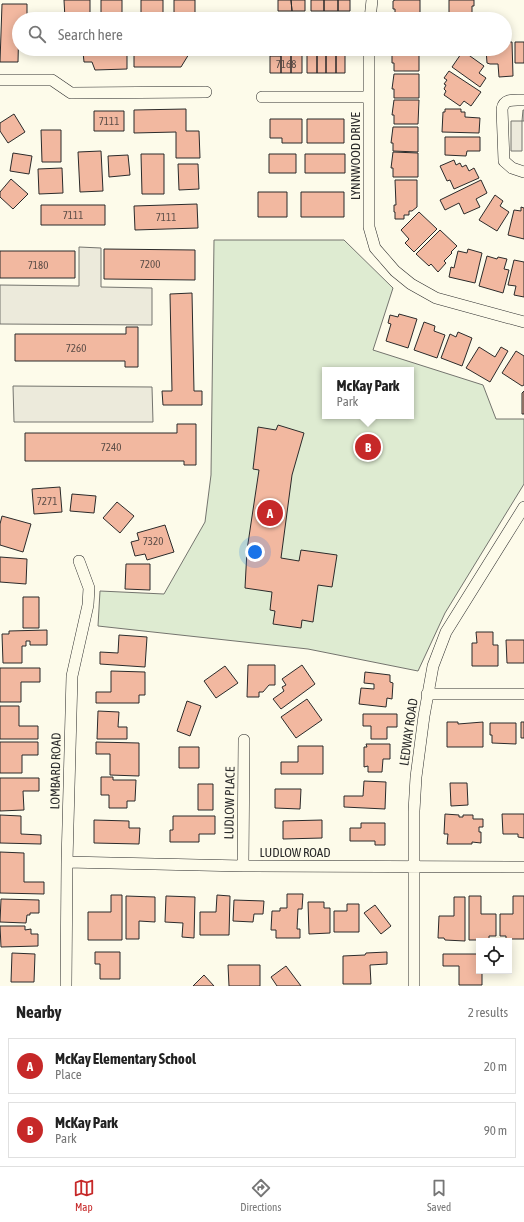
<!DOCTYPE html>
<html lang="en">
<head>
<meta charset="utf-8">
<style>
	body { margin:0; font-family:"Asap Condensed",sans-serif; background:#f2f2f2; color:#222 }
	.controls { position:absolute; right:12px; bottom:12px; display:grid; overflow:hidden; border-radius:0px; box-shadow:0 2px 10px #0003 }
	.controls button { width:36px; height:36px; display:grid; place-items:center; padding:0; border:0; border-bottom:1px solid #e0e0e0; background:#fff; color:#222; font:20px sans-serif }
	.you { position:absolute; left:255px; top:552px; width:14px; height:14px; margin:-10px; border:3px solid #fff; border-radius:50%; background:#1a73e8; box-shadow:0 0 0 6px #1a73e833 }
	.badge { display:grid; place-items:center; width:26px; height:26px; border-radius:50%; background:#c62828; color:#fff; font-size:13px; font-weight:700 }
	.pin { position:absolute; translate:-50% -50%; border:2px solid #fff; box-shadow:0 1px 4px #0006 }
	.popup { position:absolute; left:322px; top:367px; width:92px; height:52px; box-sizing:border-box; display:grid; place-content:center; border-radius:0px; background:#fff; filter:drop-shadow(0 1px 3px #0005); font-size:13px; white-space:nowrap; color:#767676 }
	.popup b { font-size:15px; color:#222 }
	.popup::after { content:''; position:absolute; left:50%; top:100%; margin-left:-8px; border:8px solid transparent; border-top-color:#fff }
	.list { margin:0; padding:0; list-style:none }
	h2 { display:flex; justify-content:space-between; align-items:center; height:52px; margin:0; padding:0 16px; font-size:17px }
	h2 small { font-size:13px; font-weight:400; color:#767676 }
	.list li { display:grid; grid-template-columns:26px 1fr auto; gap:12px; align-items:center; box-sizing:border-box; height:56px; margin:0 8px 8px; padding:0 8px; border:1px solid #e0e0e0; border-radius:0px }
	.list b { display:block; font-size:15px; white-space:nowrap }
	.list p { margin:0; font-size:13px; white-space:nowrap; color:#767676 }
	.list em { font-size:13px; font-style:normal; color:#767676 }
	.icon { flex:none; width:22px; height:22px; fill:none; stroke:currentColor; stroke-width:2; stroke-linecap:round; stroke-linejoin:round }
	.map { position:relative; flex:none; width:524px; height:986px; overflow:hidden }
	.search { position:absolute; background:#fff; box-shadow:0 2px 10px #0003; left:12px; right:12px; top:12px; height:44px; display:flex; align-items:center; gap:10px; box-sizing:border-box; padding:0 14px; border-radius:22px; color:#767676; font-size:15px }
	.sheet { height:180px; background:#fff }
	nav { display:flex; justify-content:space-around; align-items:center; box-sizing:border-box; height:56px; border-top:1px solid #e0e0e0; background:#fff; font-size:11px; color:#767676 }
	nav a { display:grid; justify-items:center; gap:2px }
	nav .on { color:#c62828 }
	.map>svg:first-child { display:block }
	.green { fill:#deebd1; stroke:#74746e; fill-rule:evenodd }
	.parking { fill:#eceadb; stroke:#74746e }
	.building { fill:#f2b8a0; stroke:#2b2b2b }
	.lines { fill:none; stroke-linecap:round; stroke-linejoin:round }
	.minor-casing { stroke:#2b2b2b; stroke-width:12 }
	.minor { stroke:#fdfbea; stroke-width:11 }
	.labels { text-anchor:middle; stroke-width:3; stroke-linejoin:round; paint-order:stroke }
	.number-label { font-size:11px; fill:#5d4e48 }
	.street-label { font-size:13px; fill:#2b2b2b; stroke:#fdfbea }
</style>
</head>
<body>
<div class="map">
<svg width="524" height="986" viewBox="0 0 524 986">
	<rect width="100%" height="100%" fill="#fdfbea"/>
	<path class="green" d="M214,240h130l49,48 -20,62 110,35 13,34h28v65l-79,129 -27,58 -110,-22 -210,-23 2,-35 64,3 41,-72 6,-47zM325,370h86v46h-86z"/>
	<path class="parking" d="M523,110h1v11h-2v30h-11v-30h11z
		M79,247l22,1v39l51,1v37l-152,-1v-39l79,1z
		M13,386l139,1 1,35h-139z"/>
	<path class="building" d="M64,0h26v19h-25z
		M101,0h21v19h-21z
		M141,0h22v19h-22z
		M174,0h21v19h-21z
		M278,0h13l1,11h-14z
		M291,0h14v11h-13z
		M311,0h13v11h-13z
		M324,0h14v11h-14z
		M338,0h12v11h-12z
		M395,0h25v18l-25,-1v-8h-2v-8z
		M449,0h25v6h-2v9h-15v2h-8z
		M2,4h25v15h-8l-1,43h-18z
		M505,42h7l1,34 -14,1 -1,-13h-8l-3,-1 -1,-14h19z
		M515,42h9v21h-9z
		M65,49h62v20l-32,1 -3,-8h-8l-1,-10h-18z
		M134,49h58l-11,18h-47z
		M394,49h25v22h-25v-8h-2v-9h2z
		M281,50l10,1v22h-10z
		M291,51h11v22h-11z
		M307,51h10v22h-10z
		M317,51h9v22h-9z
		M326,51h10v22h-10z
		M336,51h9v22h-9z
		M463,51l21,15 -5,7 7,5 -6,9 -28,-20z
		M270,56h11v17h-11z
		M449,71l32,21 -10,14 -7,-5 -4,5 -16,-11 2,-4 -2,-2 2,-4 -2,-1 3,-4 -3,-2z
		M394,74h25v24h-25v-9h-2z
		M394,100h25l-1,24h-24v-9h-2z
		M186,109v22h13l1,27h-24v-26l-42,1v-23z
		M445,109h16v3h4v5l15,1 -1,15 -37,-1 1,-20h2z
		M94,111h30v20h-30z
		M14,114l11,18 -17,11 -8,-12v-8z
		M270,119h32v24h-20v-5h-12z
		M307,119h37v24h-37z
		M393,127h25v25l-25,-1v-8h-2z
		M41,130h20v32h-19z
		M445,137h35v14h-13l-1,5 -21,-1z
		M101,151l2,40 -23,1 -2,-40z
		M393,152l25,1v24h-25v-9h-2z
		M13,153l19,3 -3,18 -19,-3z
		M141,154h23v40h-22z
		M269,154h27v19h-27z
		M305,154h40v19h-40z
		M128,155l2,20 -21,2 -1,-21z
		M454,160l2,5 4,-2 2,4 4,-2 3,6 5,-3 5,10 -25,11 -4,-9 -3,1 -7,-15z
		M178,164h20l1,25 -20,1z
		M62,168l1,25 -24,1 -1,-25z
		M11,179l17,15 -15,15 -13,-12v-5z
		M395,180h22v27l-5,4h-3v4h-5v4h-9v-7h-1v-7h2z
		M481,180l6,13 -11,6 4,8 -16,7 -5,-11 -14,7 -5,-10z
		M258,192h29v25h-29z
		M301,192h43v25h-43z
		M495,195l8,6 -3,5 9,6 -12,19 -18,-11z
		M197,204l1,24 -63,2 -1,-24z
		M41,205h64v20h-64z
		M521,207l3,1v31l-16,-4 6,-25 7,1z
		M419,212l18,17 -23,23 -9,-9 4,-4 -8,-9z
		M440,230l17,16 -6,6 1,1 -8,8 2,2 -8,9 -7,-8 -2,2 -13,-12z
		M104,249l91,1v30l-91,-1z
		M468,249l14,4 -7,30 -26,-6 2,-10 3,1 4,-17 9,2z
		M0,251h75v27h-75z
		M487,256l10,3 1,-2 9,2 -3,10 5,1 -6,23 -24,-7z
		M514,260l10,2v35l-10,-2 2,-9 -8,-1z
		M192,293l2,98h8v14h-39l-1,-14h10l-2,-97z
		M399,314l18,5 -9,29 -22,-7 5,-17 -3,-1 2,-8 8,2z
		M424,322l11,4 -1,5 11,4 -8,23 -23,-8z
		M126,327h12v40h-13v-6h-110v-27h111z
		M458,332l14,6 -10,28 -21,-8 9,-24 6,3z
		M479,347l16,10 6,-10 7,4 -18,31 -24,-14z
		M516,351l8,5v29l-2,1 -20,-13z
		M524,391v23h-2v-21z
		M177,424h19v41h-12v-4h-159v-28h152z
		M278,425l26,8 -12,42 -11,83 18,3 2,-11 36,5 -5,32 -14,-2 -5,37 -11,-2 -1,8 -28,-4 2,-13 -5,-1 2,-18 -27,-4 2,-38 12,-80 -6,-1 5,-42 18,3z
		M60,487l2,25 -28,2 -2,-25z
		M72,494l24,2 -2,17 -24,-2z
		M117,502l17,14 -14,17 -17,-15z
		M2,516l29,8 -8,28 -23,-7v-21z
		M165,525l9,27 -27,8 -2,-6 -10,2 -4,-14 8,-2 -2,-7z
		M0,557l27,2 -1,25 -26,-2z
		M126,564h24v26l-25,-1z
		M23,597h16v31h-16z
		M47,630v15h-17v-4h-4v5h-4v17h-19l-1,-29h7v-3z
		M476,632h17v13h5v21h-26v-23h5z
		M119,635l28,2 -2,30 -45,-3v-12l18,1z
		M506,640h18v23h-17z
		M248,665h27v20h-6l-6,7h-4v5h-12z
		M302,665l13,19 -34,25 -8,-10 11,-8 -2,-4 4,-2 -4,-6z
		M225,666l13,17 -22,15 -12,-17z
		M0,668h40v14h-19v20h-21z
		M111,671l34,1v23h-6v8h-43v-11h15z
		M365,672l25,3v7l3,1 -1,16 -5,-1 -1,9 -27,-3 2,-16 13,1v-5l-10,-1z
		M307,699l15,21 -26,18 -15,-21z
		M187,701l14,5 -11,30 -13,-5z
		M0,706h19v20h19v13h-38z
		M98,711l21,1 -1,15h9v12h-30z
		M363,714h34v13h-10v12h-16v-13h-8z
		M447,722h11v2l25,-2v25h-36z
		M521,722h3v16h-3z
		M490,723h26v21l-24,-1v-8h-2z
		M0,742h38v13h-16v18h-22z
		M96,742l43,1v33l-29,-1v-21h-14z
		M366,744h24v15h-7l-1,13h-14v-6l-4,1v-20h3z
		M298,746h25v28h-42v-12h17z
		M179,747h20v21h-20z
		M101,777h12v3h23l-1,21h-8v7h-18v-13h-8z
		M0,778h39v13h-16l1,19 -24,1z
		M364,781l22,1 -1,27 -41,-2v-11h19z
		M450,783h17l1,22 -17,1z
		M198,784h15v26h-15z
		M275,789h26l-1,20 -25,-1z
		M445,814l14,1v2h4v-2h10v4h10v8h-4v5h2v11l-9,-1v2h-25l1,-10h-4z
		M502,814h22v24l-6,-1v-3h-15z
		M0,815l21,1v18l20,1v9l-41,-1z
		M173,816h42v18h-16v8h-29v-12h3z
		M94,820l35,1v7h11l-1,16 -45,-1z
		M322,820v18l-39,1v-18z
		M361,823h24v22h-10v-4h-25v-13h11z
		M0,852l24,1v29h20v12l-44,-1z
		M287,894h16l-1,15h-4l-1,20h3v9h-24v-8h-5l1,-19h8v-3h7z
		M111,895h11v45h-34v-28h23z
		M217,895l13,1 -1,39h-29v-23h16z
		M126,896l29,1v25l-16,-1v18h-13z
		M166,896l29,1 -1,41 -12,-1 1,-14 -18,-1z
		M469,896h12v18h15v22h-7v4h-20z
		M513,896h11v43h-18v-3h-6v-22h13z
		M454,897h11v44l-20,-1 -1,-2h-6l1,-22h15z
		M1,899l38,1v13h-9v2h-3l-1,8 -26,-1z
		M234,900l30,1 -1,13h-9l-1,8 -20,-1z
		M308,902h16v6h6v25l-21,1z
		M347,904h12v28h-25v-21h13z
		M375,905l16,21 -10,8 -17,-21z
		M0,926h25v4l6,-1v5h7v12l-37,1z
		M95,952h25v27h-20v-15h-5z
		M387,952v12l-17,1 1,19h-28v-28l22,-1 1,-2z
		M12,953l23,1 -1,28h-23z
		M443,954h36v17h3v14h-23v-19h-16z
		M228,965h32v21h-31z
		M286,966l15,20h-24l-6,-9z
		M204,975l10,11h-21z"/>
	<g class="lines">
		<defs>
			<path id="minor" d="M370,19l2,-19
				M369,49v178l6,21 20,23 16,13 25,14 88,24
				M0,80h52l19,13 135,-1
				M262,97h107
				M524,100c-9,0 -20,-2 -22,9l2,52 8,7 12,4
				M427,694h97
				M67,862l176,4 281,1
				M243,866l1,-126
				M66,986l1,-124 5,-186 16,-71 1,-17 -10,-27
				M414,986v-175l2,-34 8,-61 9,-50 13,-34 78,-125"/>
		</defs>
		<use href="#minor" class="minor-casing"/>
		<use href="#minor" class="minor"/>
	</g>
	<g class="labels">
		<g class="number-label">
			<text x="286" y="68">7168</text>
			<text x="109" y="125">7111</text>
			<text x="73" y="219">7111</text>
			<text x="166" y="221">7111</text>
			<text x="150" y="268">7200</text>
			<text x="38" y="269">7180</text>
			<text x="76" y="352">7260</text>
			<text x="111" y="451">7240</text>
			<text x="47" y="505">7271</text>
			<text x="153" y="545">7320</text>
		</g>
		<g class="street-label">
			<text transform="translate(355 156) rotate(-90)" y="5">LYNNWOOD DRIVE</text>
			<text transform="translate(408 732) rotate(-82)" y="5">LEDWAY ROAD</text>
			<text transform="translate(55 771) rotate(-89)" y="5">LOMBARD ROAD</text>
			<text transform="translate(229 803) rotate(-89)" y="5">LUDLOW PLACE</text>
			<text x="295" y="857">LUDLOW ROAD</text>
		</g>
	</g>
</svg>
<div class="controls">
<button><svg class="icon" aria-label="locate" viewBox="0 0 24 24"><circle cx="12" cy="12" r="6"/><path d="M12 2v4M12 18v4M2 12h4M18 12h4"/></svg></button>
</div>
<div class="you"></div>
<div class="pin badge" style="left:270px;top:513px">A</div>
<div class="pin badge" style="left:368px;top:447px">B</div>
<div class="popup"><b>McKay Park</b>Park</div>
<div class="search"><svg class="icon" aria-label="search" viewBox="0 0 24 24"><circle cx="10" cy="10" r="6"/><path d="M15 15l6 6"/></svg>Search here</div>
</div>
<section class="sheet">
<h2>Nearby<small>2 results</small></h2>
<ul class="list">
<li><span class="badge">A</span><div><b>McKay Elementary School</b><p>Place</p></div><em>20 m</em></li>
<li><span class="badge">B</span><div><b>McKay Park</b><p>Park</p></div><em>90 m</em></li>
</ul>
</section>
<nav>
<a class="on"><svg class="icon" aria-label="map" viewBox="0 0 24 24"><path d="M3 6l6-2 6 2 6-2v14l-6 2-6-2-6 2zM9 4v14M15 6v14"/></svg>Map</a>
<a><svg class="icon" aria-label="directions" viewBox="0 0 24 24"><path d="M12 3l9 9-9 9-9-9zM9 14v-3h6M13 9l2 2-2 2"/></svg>Directions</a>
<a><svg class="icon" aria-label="saved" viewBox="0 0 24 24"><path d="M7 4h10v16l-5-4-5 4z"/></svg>Saved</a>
</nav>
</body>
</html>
